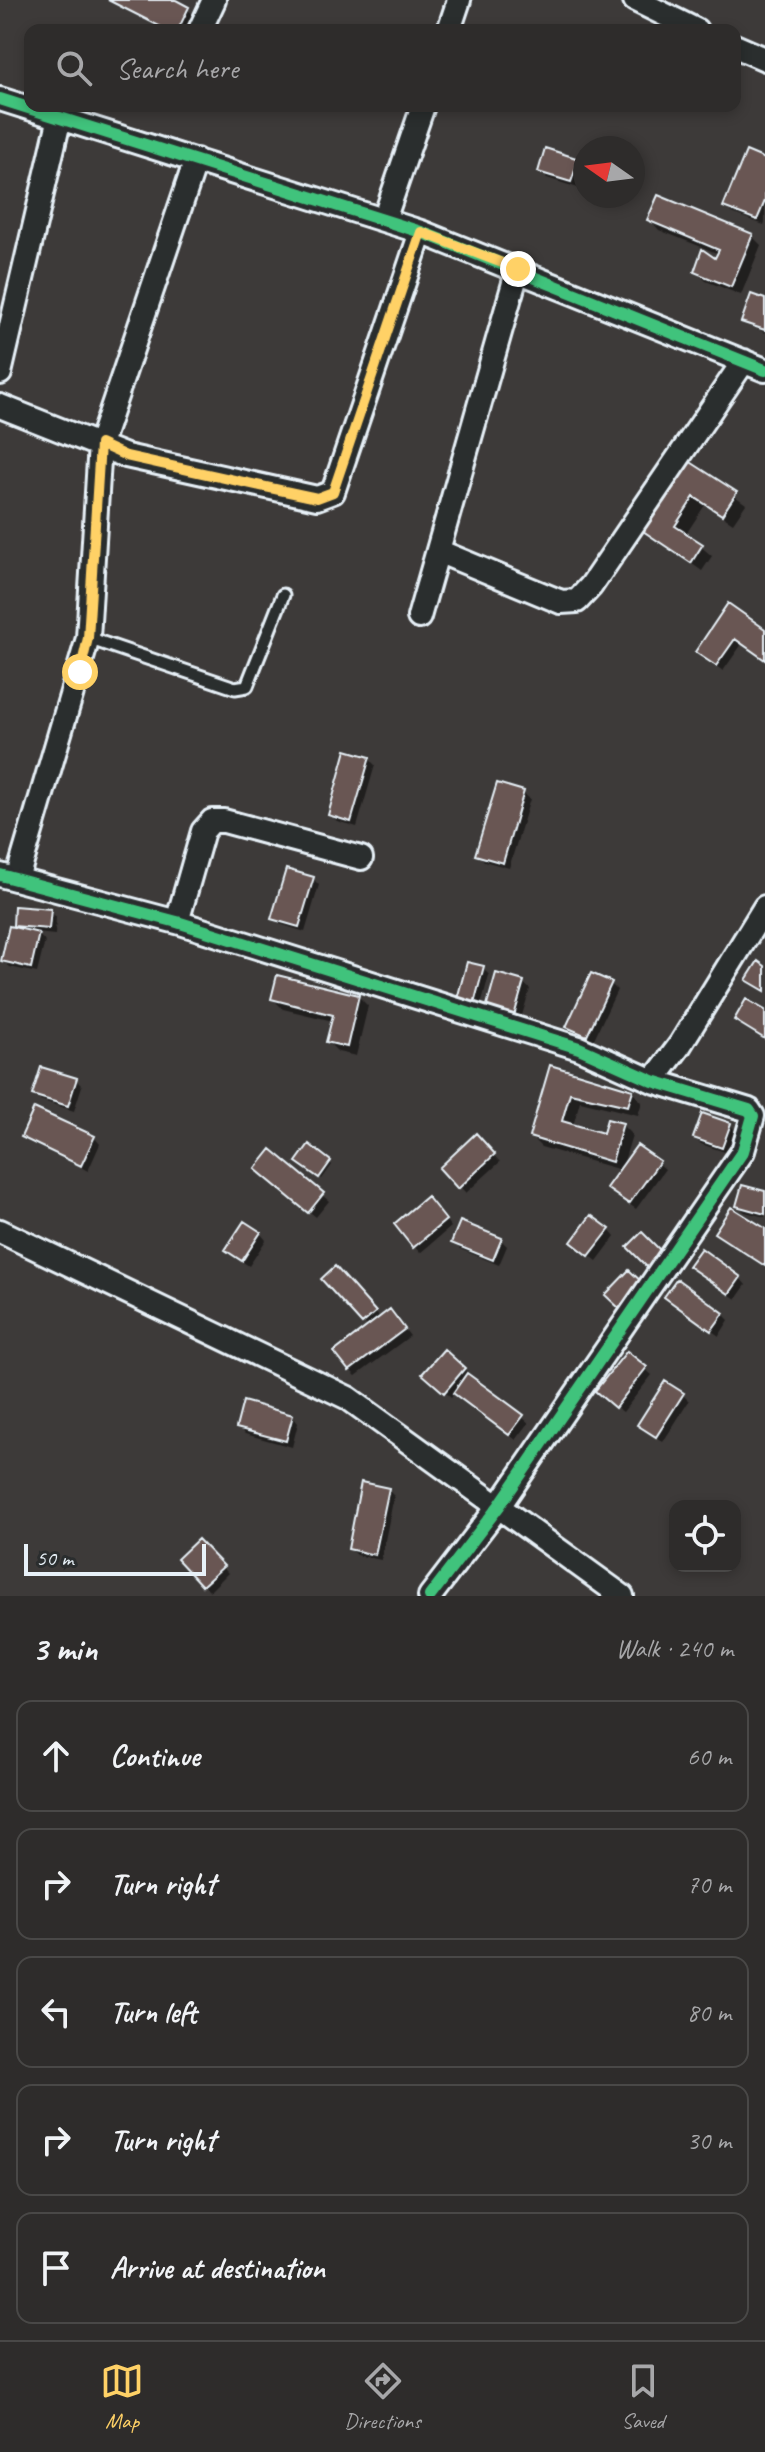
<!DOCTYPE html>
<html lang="en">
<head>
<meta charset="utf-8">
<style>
	body { margin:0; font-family:Caveat,sans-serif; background:#3a3837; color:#f1f3f6 }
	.controls { position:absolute; right:24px; bottom:24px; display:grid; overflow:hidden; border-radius:16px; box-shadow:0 4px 12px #0003 }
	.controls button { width:72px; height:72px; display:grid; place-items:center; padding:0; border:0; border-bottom:2px solid #494847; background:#2e2c2b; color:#f1f3f6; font:40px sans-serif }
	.compass { position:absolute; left:573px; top:136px; width:72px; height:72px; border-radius:50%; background:#2e2c2b; box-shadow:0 4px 12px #0003; rotate:284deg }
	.scale { position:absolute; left:24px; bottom:20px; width:182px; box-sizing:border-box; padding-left:8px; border:4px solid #e8f1f8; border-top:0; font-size:22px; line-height:28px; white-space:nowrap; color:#e8f1f8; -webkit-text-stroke:6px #2a2d2e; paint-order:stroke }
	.stop { position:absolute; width:24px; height:24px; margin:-18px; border:6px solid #ffd166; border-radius:50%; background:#fff }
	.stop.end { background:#ffd166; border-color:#fff; box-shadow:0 2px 8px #0008 }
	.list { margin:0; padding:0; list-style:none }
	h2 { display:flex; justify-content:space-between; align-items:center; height:104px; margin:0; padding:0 32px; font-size:34px }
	h2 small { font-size:26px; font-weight:400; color:#a7a7a9 }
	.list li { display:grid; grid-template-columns:52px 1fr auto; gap:24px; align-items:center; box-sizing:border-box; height:112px; margin:0 16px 16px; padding:0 16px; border:2px solid #494847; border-radius:16px }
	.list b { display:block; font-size:30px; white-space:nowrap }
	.list em { font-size:26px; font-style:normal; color:#a7a7a9 }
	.icon { flex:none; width:44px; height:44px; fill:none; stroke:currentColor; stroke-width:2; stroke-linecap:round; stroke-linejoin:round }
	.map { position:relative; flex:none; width:765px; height:1596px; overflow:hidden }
	.search { position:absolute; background:#2e2c2b; box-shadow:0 4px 12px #0003; left:24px; right:24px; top:24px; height:88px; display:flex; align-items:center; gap:20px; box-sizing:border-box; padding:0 28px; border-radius:16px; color:#a7a7a9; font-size:30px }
	.sheet { height:744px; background:#2e2c2b }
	nav { display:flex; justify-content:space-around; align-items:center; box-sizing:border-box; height:112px; border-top:2px solid #494847; background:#2e2c2b; font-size:22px; color:#a7a7a9 }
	nav a { display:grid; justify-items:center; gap:4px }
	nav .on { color:#ffd166 }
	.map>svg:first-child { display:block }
	.shadow { fill:#0007 }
	.building { fill:#695752; stroke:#e8f1f8; stroke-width:2 }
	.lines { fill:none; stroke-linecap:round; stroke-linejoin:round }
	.lane-casing { stroke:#e8f1f8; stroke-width:17 }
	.street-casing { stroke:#e8f1f8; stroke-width:28 }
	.lane { stroke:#2a2d2e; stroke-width:11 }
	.street { stroke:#2a2d2e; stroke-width:22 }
	.cycleway-casing { stroke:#2a2d2e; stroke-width:17 }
	.cycleway { stroke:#40c37c; stroke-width:12 }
	.route { stroke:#ffd166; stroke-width:10 }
</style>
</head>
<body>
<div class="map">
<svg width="765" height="1596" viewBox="0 0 765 1596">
	<rect width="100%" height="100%" fill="#3d3a39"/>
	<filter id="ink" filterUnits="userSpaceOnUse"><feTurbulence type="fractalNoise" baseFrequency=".0125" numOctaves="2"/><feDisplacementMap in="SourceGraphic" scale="16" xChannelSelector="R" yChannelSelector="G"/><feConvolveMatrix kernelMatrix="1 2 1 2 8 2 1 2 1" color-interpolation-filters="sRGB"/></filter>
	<g filter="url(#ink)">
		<path class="shadow" d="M111,0h61l23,15 -8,15h-23z
			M578,161l6,6 -6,21 -31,-10 -7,-7z
			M765,161v61l-1,3 -32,-12 -6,-7z
			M650,220l102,16 9,9 -20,50 -35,-14 -10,-10 20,-10 3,-7 -60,-24z
			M765,301v32l-22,-12z
			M690,464l56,40 -13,19 -28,-18 -19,29 26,22 -10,15 -56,-40z
			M729,606l36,25v29l-23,-16 -19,27 -26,-19z
			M369,759l6,6 -18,62 -20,-6 -7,-6z
			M523,793l7,6 -21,69 -25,-7 -6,-7z
			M313,879l6,6 -14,47 -25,-8 -7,-6z
			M50,911l6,6 -1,18 -19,-2 9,8 -8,32 -27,-6 -7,-6 18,-30 -6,-6z
			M483,968l6,7 -9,34 -14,-4z
			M523,983l7,6 -10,33 -25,-8z
			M611,984l6,6 -24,51 -18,-8 -6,-7z
			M358,996l10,10 -12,50 -18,-4 -10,-10 5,-21 -50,-12 -10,-10z
			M552,1068l80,24 10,10 -4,13 -58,-14 -7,25 31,9 18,-10 10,10 -10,33 36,-5 7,6 -29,40 -21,-15 6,-24 -80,-23 -10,-10z
			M76,1080l6,6 -8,25 -34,-11 -6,-6z
			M730,1125l6,6 -8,22 -27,-9 -6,-7z
			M476,1136l24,26 -34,31 -24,-25z
			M23,1137h71l6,7 -12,27z
			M271,1152l58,49 -13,16 -52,-42z
			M330,1162l2,3 -10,14 -21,-15z
			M765,1193v24l-20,-5 -7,-6z
			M433,1205l18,22 -31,26 -6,-7z
			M609,1230l6,7 -18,24 -17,-13z
			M260,1233l6,7 -17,26 -15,-10z
			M500,1239l7,7 -8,19 -39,-16 -6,-7z
			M697,1272l43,6 6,7 -10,14z
			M341,1275l40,44 15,-1 14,18 -54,40 -6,-6 19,-42 -45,-49z
			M673,1303l50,11 6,6 -10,16z
			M444,1352l85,71 -13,17 -61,-47 -4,4 -20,-17z
			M627,1353l25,22 -29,37 -19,-14z
			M683,1395l6,6 -26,41 -23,-17z
			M292,1416l6,7 -6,24 -47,-13 -7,-7z
			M388,1490l6,6 -13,64 -25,-5 -6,-6z
			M198,1542l30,31 -18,18 -30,-31z"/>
		<path class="building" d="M108,0h68l13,7 -11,23h-11z
			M545,148l34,11 -8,23 -33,-10z
			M746,151l19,8v42l-8,19 -34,-13z
			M658,195l95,39 -22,53 -37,-15 8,-23 13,9 4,-8 -72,-30z
			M751,294l14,5v31l-24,-8z
			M689,461l48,31 -15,23 -28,-18 -19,29 28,18 -12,19 -48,-32z
			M728,603l37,26v31l-30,-21 -19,27 -21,-14z
			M346,750l24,7 -19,65 -23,-7z
			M497,783l27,8 -21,72 -28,-8z
			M286,869l28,8 -15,50 -28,-8z
			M14,906l37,3 -2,20 -36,-3z
			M9,926l30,7 -8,35 -30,-7z
			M758,961l7,5v25l-19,-11z
			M467,962l17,4 -10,38 -17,-5z
			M496,973l28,8 -10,35 -28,-7z
			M591,973l21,9 -25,54 -21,-9z
			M277,975l82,20 -12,52 -21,-5 7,-27 -62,-16z
			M746,999l19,11v29l-31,-19z
			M550,1065l83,25 -5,16 -58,-13 -8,28 41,12 4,-14 16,4 -11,39 -83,-25z
			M41,1067l36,11 -9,28 -36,-11z
			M34,1108l61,28 -14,30 -60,-29z
			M702,1113l29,10 -9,25 -29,-10z
			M476,1133l19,21 -37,35 -19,-21z
			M309,1144l22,17 -12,17 -23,-16z
			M637,1145l23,16 -31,43 -23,-16z
			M271,1149l53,44 -16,20 -53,-44z
			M742,1185l23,6v23l-29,-8z
			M427,1196l19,24 -33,28 -19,-24z
			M731,1207l34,21v38l-51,-33z
			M591,1215l19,14 -21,27 -18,-14z
			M244,1221l17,11 -19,29 -17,-11z
			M460,1221l42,17 -9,22 -42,-17z
			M642,1232l22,22 -15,15 -22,-22z
			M701,1248l40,29 -12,17 -41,-28z
			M335,1266l41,46 -14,12 -41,-45z
			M629,1270l15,14 -24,25 -15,-14z
			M677,1279l47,34 -13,18 -47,-34z
			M390,1309l15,20 -56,42 -15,-19z
			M444,1349l21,19 -21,25 -22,-19z
			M627,1351l20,16 -32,41 -20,-17z
			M467,1373l57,42 -15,20 -56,-42z
			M665,1381l19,12 -28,44 -19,-12z
			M243,1401l50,14 -7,26 -50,-13z
			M361,1482l28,6 -14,67 -27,-6z
			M198,1539l26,27 -22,20 -25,-27z"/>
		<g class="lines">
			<defs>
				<path id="lane" d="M88,638l147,50 12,-2 36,-91"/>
				<path id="street" d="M635,0l61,30
					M200,30l14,-30
					M449,30l10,-30
					M735,46l30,13
					M0,99l421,133 344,138
					M384,220l39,-114
					M0,373l60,-256
					M0,406l126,50 191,42 16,-6 88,-260
					M438,551l123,51 16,-1 14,-15 153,-225
					M419,617l99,-348
					M0,875l177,47 402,126 74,33 96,29 4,6 -10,35 -244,355 -69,90
					M17,879l71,-241 12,-194 96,-284
					M177,922l26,-91 9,-10h12l137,37
					M653,1081l27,-36 85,-138
					M0,1231l348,167 274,198"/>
			</defs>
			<use href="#lane" class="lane-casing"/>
			<use href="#street" class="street-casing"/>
			<use href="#lane" class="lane"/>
			<use href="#street" class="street"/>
			<defs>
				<path id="cycleway" d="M0,99l421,133 344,138
					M0,875l177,47 402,126 74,33 96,29 4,6 -10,35 -244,355 -69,90"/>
			</defs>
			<use href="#cycleway" class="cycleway-casing"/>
			<use href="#cycleway" class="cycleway"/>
		</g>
	</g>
	<g class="lines" filter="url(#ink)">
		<path class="route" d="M80,672l8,-34 12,-194 26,12 135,30 56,12 16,-6 88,-260 97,37"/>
	</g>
</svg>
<div class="controls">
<button><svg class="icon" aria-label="locate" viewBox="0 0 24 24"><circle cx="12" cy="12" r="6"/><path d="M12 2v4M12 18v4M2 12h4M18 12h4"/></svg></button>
</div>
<svg class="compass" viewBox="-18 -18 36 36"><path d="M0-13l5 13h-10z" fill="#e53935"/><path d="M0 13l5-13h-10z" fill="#a7a7a9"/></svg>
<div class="scale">50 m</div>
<div class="stop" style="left:80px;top:672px"></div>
<div class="stop end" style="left:518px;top:269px"></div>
<div class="search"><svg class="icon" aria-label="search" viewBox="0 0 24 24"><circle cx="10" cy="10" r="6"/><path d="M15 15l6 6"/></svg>Search here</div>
</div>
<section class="sheet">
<h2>3 min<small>Walk · 240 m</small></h2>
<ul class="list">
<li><svg class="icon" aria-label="ahead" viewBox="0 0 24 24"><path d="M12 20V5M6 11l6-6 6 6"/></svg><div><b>Continue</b></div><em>60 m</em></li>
<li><svg class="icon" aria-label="right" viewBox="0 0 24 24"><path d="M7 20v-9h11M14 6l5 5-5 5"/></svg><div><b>Turn right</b></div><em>70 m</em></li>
<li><svg class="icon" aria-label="left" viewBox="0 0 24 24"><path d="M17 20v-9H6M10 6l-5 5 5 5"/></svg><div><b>Turn left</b></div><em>80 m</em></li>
<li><svg class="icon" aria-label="right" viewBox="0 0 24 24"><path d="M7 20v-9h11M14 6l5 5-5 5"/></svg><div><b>Turn right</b></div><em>30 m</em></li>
<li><svg class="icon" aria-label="arrive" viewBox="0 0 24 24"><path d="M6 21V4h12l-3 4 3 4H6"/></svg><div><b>Arrive at destination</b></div></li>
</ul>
</section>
<nav>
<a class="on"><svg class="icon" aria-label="map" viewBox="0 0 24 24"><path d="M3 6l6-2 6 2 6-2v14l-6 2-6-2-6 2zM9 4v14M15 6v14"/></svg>Map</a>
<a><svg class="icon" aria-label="directions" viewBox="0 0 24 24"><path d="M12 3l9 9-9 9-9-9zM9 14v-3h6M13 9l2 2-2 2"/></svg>Directions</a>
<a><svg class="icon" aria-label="saved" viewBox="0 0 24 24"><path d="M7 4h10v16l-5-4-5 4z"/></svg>Saved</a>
</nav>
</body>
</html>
